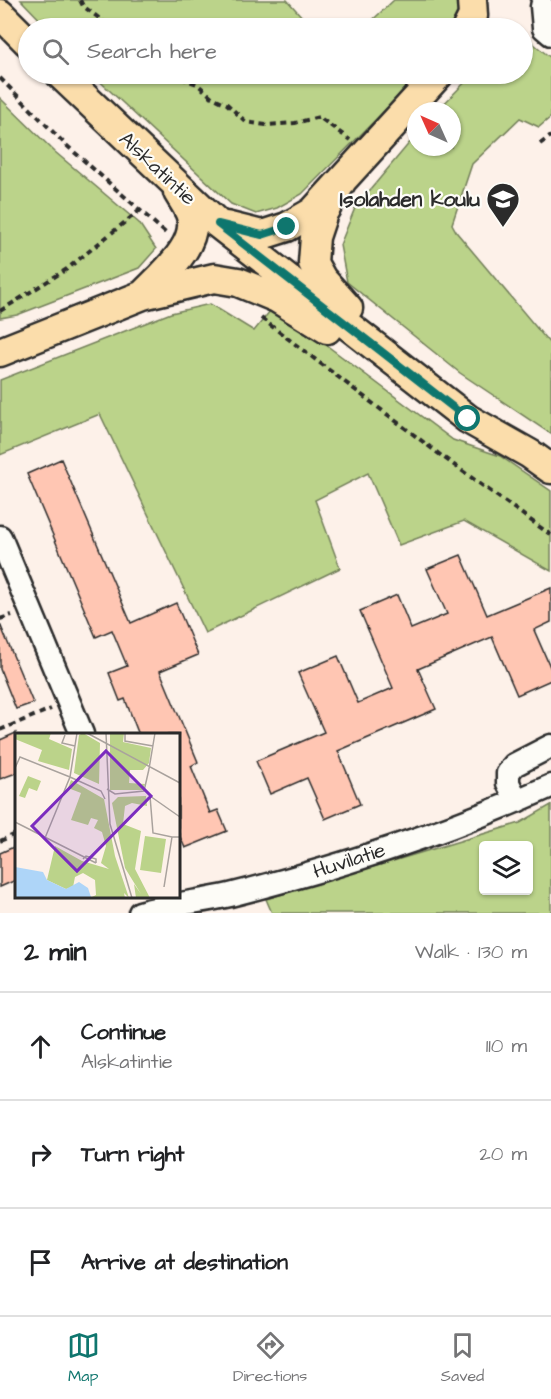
<!DOCTYPE html>
<html lang="en">
<head>
<meta charset="utf-8">
<style>
	body { margin:0; font-family:"Architects Daughter",sans-serif; background:#f2f2f2; color:#202124 }
	.controls { position:absolute; right:18px; bottom:18px; display:grid; overflow:hidden; border-radius:6px; box-shadow:0 2px 4px #0004 }
	.controls button { width:54px; height:54px; display:grid; place-items:center; padding:0; border:0; border-bottom:2px solid #e0e0e0; background:#fff; color:#202124; font:30px sans-serif }
	.compass { position:absolute; left:407px; top:102px; width:54px; height:54px; border-radius:50%; background:#fff; box-shadow:0 2px 4px #0004; rotate:315deg }
	.stop { position:absolute; width:18px; height:18px; margin:-14px; border:4px solid #0f766e; border-radius:50%; background:#fff }
	.stop.end { background:#0f766e; border-color:#fff; box-shadow:0 2px 6px #0008 }
	.list { margin:0; padding:0; list-style:none }
	h2 { display:flex; justify-content:space-between; align-items:center; height:78px; margin:0; padding:0 24px; font-size:26px }
	h2 small { font-size:20px; font-weight:400; color:#757577 }
	.list li { display:grid; grid-template-columns:39px 1fr auto; gap:18px; align-items:center; box-sizing:border-box; height:108px; padding:0 24px; border-top:2px solid #e0e0e0 }
	.list b { display:block; font-size:22px; white-space:nowrap }
	.list p { margin:0; font-size:20px; white-space:nowrap; color:#757577 }
	.list em { font-size:20px; font-style:normal; color:#757577 }
	.icon { flex:none; width:33px; height:33px; fill:none; stroke:currentColor; stroke-width:2; stroke-linecap:round; stroke-linejoin:round }
	.map { position:relative; flex:none; width:551px; height:913px; overflow:hidden }
	.search { position:absolute; background:#fff; box-shadow:0 2px 4px #0004; left:18px; right:18px; top:18px; height:66px; display:flex; align-items:center; gap:15px; box-sizing:border-box; padding:0 21px; border-radius:33px; color:#757577; font-size:22px }
	.sheet { height:402px; background:#fff }
	nav { display:flex; justify-content:space-around; align-items:center; box-sizing:border-box; height:84px; border-top:2px solid #e0e0e0; background:#fff; font-size:16px; color:#757577 }
	nav a { display:grid; justify-items:center; gap:3px }
	nav .on { color:#0f766e }
	.map>svg:first-child { display:block }
	.green { fill:#bbd38a; stroke:#737f5a; stroke-width:1.5; fill-rule:evenodd }
	.building { fill:#ffc6b3; stroke:#2b2b2b; stroke-width:1.5 }
	.lines { fill:none; stroke-linecap:round; stroke-linejoin:round }
	.minor-casing { stroke:#2b2b2b; stroke-width:27 }
	.major-casing { stroke:#2b2b2b; stroke-width:33 }
	.path { stroke:#2b2b2b; stroke-width:4; stroke-dasharray:6 4.5; stroke-linecap:butt }
	.minor { stroke:#fdfcf7; stroke-width:22 }
	.major { stroke:#fbddab; stroke-width:28 }
	.route { stroke:#0f766e; stroke-width:8 }
	.labels { text-anchor:middle; stroke-width:4.5; stroke-linejoin:round; paint-order:stroke }
	.street-label { font-size:21px; fill:#2b2b2b; stroke:#fdfcf7 }
	.poi-label { font-size:21px; font-weight:bold; fill:#2b2b2b; stroke:#fdfcf7; text-anchor:end }
	.inset-road { fill:none; stroke:#a9a29d; stroke-width:1.5 }
	.view { fill:#7b2cbf; fill-opacity:0.15; stroke:#7b2cbf; stroke-width:3 }
	.inset-edge { fill:none; stroke:#2b2b2b; stroke-width:3 }
</style>
</head>
<body>
<div class="map">
<svg width="551" height="913" viewBox="0 0 551 913">
	<rect width="100%" height="100%" fill="#fdf1e9"/>
	<filter id="ink" filterUnits="userSpaceOnUse"><feTurbulence type="fractalNoise" baseFrequency=".0167" numOctaves="2"/><feDisplacementMap in="SourceGraphic" scale="12" xChannelSelector="R" yChannelSelector="G"/><feConvolveMatrix kernelMatrix="1 2 1 2 8 2 1 2 1" color-interpolation-filters="sRGB"/></filter>
	<g filter="url(#ink)">
		<path class="green" d="M21,0h266l25,28h-264z
			M394,0h63l1,13 -8,15h-86z
			M523,35l28,23v59l-12,10 -19,-9 -48,46 -20,60 5,9 94,112v89l-91,-61 -113,-91 -7,-37 15,-37 61,-73v12h36v-36h-15l36,-37h49z
			M92,74h325l-27,31 -88,89 -25,14 -21,6 -25,-10z
			M0,98l55,54 84,71 17,26 -17,19 -122,47 -17,3z
			M210,304l44,27 20,-25 179,134 47,16 51,35v80l-87,-50 -65,24 -31,-72 -53,27 25,68 -135,65 -105,-219 -100,41v-75l171,-67z
			M551,805v108h-279l-6,-14 254,-76zM484,846h44v44h-44z"/>
		<path class="building" d="M61,459l70,164 45,-20 22,52 -38,16 38,91 -7,4 19,47 8,-3 9,21 -42,17 -7,-16v-97h-39l-14,-36 -5,2 -11,-28 18,-7 -15,-36 -16,7 -69,-163z
			M461,555l26,60 64,-27v34l-17,8 17,39v11l-34,15 -25,-58 -74,32 18,40 -98,42 22,53 -35,15 -18,-41 -37,16 -14,-33 68,-29 -26,-59 40,-17 20,47 35,-15 -33,-77 37,-16 14,34 36,-15 -20,-45z
			M0,624l33,79 -17,6 -16,-40z
			M16,733v40l-16,6v-39z
			M16,846v34l-16,7v-34z"/>
		<g class="lines">
			<defs>
				<path id="minor" d="M542,6l2,22 7,6
					M0,537l82,197
					M517,801l-9,-18v-10l6,-8 37,-19
					M140,913c29,-9 60,-11 90,-18 107,-27 220,-64 321,-109"/>
				<path id="major" d="M0,14l28,28
					M467,28l6,-12 -1,-16
					M60,74l158,150 250,195 62,35 21,15
					M343,179l-20,34 -8,24 -2,26 9,16 26,29
					M226,226l36,9 25,-8 26,-15 126,-138
					M143,295c19,-20 59,-52 47,-82 -3,-7 -8,-14 -12,-21
					M0,352l143,-57 71,-17 24,4 39,16 50,31"/>
			</defs>
			<use href="#minor" class="minor-casing"/>
			<use href="#major" class="major-casing"/>
			<path class="path" d="M80,0l3,6 29,22
				M171,74l26,10 15,13 15,7 19,18 20,3 29,-2 24,-6 31,23
				M0,78l64,65 104,92
				M540,144l11,-8
				M0,311l67,-42 73,-59
				M261,318l182,139 108,78
				M0,619l12,-4
				M0,730l51,-21
				M0,841l16,-7"/>
			<use href="#minor" class="minor"/>
			<use href="#major" class="major"/>
		</g>
	</g>
	<g class="lines" filter="url(#ink)">
		<path class="route" d="M287,227l-25,8 -44,-11 250,195"/>
	</g>
	<defs>
		<symbol id="school-pin" viewBox="-11 -11 22 30"><path d="M0 17L-7.5 6A9.5 9.5 0 1 1 7.5 6Z" fill="#2b2b2b" stroke="#fdfcf7"/><path d="M0-5L7-2L0 1L-7-2ZM-4 1L0 2.5L4 1V4Q0 6-4 4Z" fill="#fff"/></symbol>
	</defs>
	<g fill-rule="evenodd">
		<use href="#school-pin" x="484" y="180" width="38" height="52"/>
	</g>
	<g class="labels">
		<g class="street-label">
			<text transform="translate(158 168) rotate(43)" y="7">Alskatintie</text>
			<text transform="translate(349 860) rotate(-18)" y="7">Huvilatie</text>
		</g>
		<g class="poi-label">
			<text x="480" y="206">Isolahden koulu</text>
		</g>
	</g>
	<g transform="translate(15 733)">
		<rect width="165" height="165" fill="#fdf1e9"/>
		<path d="M0,0h36l-2,6 23,10 -3,21 -31,-9 4,-11 -27,-11zM68,0l17,10 -1,41 -25,-11 5,-38zM95,0h14l-1,9 28,6 -2,15 -6,7h-13l-1,13 16,1 -2,6h-33zM13,43l13,5 -4,10 -8,-3 -4,10 -6,-2zM56,47l33,19 11,57 14,42 -5,-5 1,5h-35l6,-3 -1,-15 -12,-7 -8,4 -2,10 -7,2 -19,-9 8,-34 27,15 27,8 -8,-6 5,-17 -4,-14 -8,-4 4,-8 -7,-2 -3,7 -17,-5 10,-27 -13,-5zM131,63l1,10 -15,-3 -7,3 -2,18 18,7 -6,38 15,29h-14l-2,-14 7,10 -16,-26 -13,-65 6,-6zM130,103l21,3 -5,34 -21,-3z" fill="#bbd38a"/>
		<path d="M0,134l28,5 4,8 19,9 13,-7 9,6 3,9 -76,1z" fill="#aed5f8"/>
		<path class="inset-road" d="M72,0l93,50M91,0l4,91 22,74M110,0v8l28,5M50,2l-3,8 13,3M0,35l5,-11 50,20M134,36l6,-36M55,44l31,14 4,8M92,56l8,5 29,-3 5,-22M135,63l3,37 19,4M135,63l30,21M0,89l81,41M30,105l25,-61 7,-44M68,126l3,-3 10,3v4M149,154l8,-50h8"/>
		<path class="view" d="M91,18l45,45 -74,75 -45,-45z"/>
		<rect width="165" height="165" class="inset-edge"/>
	</g>
</svg>
<div class="controls">
<button><svg class="icon" aria-label="layers" viewBox="0 0 24 24"><path d="M12 4l9 5-9 5-9-5zM3 14l9 5 9-5"/></svg></button>
</div>
<svg class="compass" viewBox="-18 -18 36 36"><path d="M0-13l5 13h-10z" fill="#e53935"/><path d="M0 13l5-13h-10z" fill="#757577"/></svg>
<div class="stop" style="left:468px;top:419px"></div>
<div class="stop end" style="left:287px;top:227px"></div>
<div class="search"><svg class="icon" aria-label="search" viewBox="0 0 24 24"><circle cx="10" cy="10" r="6"/><path d="M15 15l6 6"/></svg>Search here</div>
</div>
<section class="sheet">
<h2>2 min<small>Walk · 130 m</small></h2>
<ul class="list">
<li><svg class="icon" aria-label="ahead" viewBox="0 0 24 24"><path d="M12 20V5M6 11l6-6 6 6"/></svg><div><b>Continue</b><p>Alskatintie</p></div><em>110 m</em></li>
<li><svg class="icon" aria-label="right" viewBox="0 0 24 24"><path d="M7 20v-9h11M14 6l5 5-5 5"/></svg><div><b>Turn right</b></div><em>20 m</em></li>
<li><svg class="icon" aria-label="arrive" viewBox="0 0 24 24"><path d="M6 21V4h12l-3 4 3 4H6"/></svg><div><b>Arrive at destination</b></div></li>
</ul>
</section>
<nav>
<a class="on"><svg class="icon" aria-label="map" viewBox="0 0 24 24"><path d="M3 6l6-2 6 2 6-2v14l-6 2-6-2-6 2zM9 4v14M15 6v14"/></svg>Map</a>
<a><svg class="icon" aria-label="directions" viewBox="0 0 24 24"><path d="M12 3l9 9-9 9-9-9zM9 14v-3h6M13 9l2 2-2 2"/></svg>Directions</a>
<a><svg class="icon" aria-label="saved" viewBox="0 0 24 24"><path d="M7 4h10v16l-5-4-5 4z"/></svg>Saved</a>
</nav>
</body>
</html>
